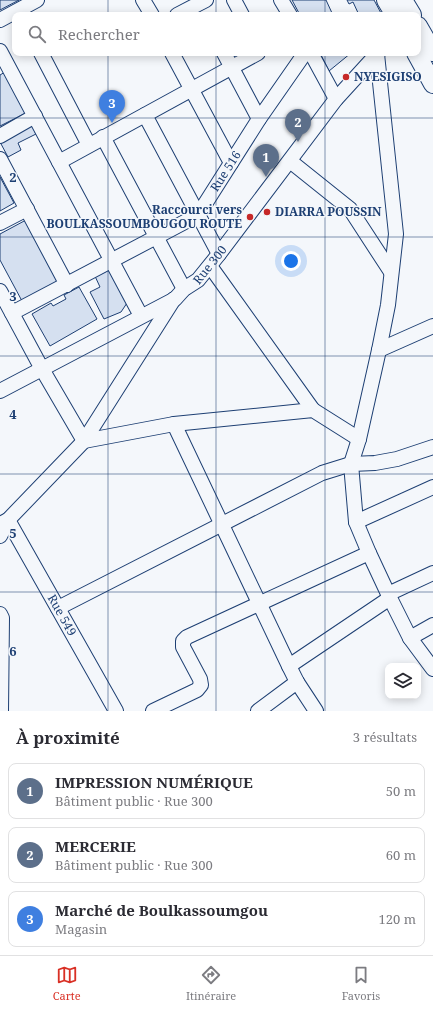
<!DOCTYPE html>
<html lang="fr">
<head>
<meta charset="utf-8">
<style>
	body { margin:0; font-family:"Noto Serif",serif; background:#f2f2f3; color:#2b2b33 }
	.controls { position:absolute; right:12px; bottom:12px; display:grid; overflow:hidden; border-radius:8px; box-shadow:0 2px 10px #0003 }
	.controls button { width:36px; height:36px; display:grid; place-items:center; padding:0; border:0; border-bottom:1px solid #e1e1e2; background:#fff; color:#2b2b33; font:20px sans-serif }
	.you { position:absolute; left:291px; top:261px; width:14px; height:14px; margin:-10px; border:3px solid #fff; border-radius:50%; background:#1a73e8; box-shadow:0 0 0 6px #1a73e833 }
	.badge { display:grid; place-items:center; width:26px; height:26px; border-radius:50%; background:#d93025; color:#fff; font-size:13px; font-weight:700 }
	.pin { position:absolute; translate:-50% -33px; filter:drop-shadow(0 1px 2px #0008) }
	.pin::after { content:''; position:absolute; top:21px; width:14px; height:12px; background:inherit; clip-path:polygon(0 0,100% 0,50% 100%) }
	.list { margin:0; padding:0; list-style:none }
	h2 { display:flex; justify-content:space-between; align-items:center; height:52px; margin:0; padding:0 16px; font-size:17px }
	h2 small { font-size:13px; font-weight:400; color:#7c7c81 }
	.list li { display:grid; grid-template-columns:26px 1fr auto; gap:12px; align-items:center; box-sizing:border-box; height:56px; margin:0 8px 8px; padding:0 8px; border:1px solid #e1e1e2; border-radius:8px }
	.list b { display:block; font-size:15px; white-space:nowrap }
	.list p { margin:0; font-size:13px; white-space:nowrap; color:#7c7c81 }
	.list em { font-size:13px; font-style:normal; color:#7c7c81 }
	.icon { flex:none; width:22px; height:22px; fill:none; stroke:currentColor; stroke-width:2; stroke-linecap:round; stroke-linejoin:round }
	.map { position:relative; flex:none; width:433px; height:711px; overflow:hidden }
	.search { position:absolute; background:#fff; box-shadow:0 2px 10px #0003; left:12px; right:12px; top:12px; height:44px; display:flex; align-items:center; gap:10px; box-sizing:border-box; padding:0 14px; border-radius:8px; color:#7c7c81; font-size:15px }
	.sheet { height:244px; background:#fff }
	nav { display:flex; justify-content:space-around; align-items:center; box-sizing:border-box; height:56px; border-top:1px solid #e1e1e2; background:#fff; font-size:11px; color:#7c7c81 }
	nav a { display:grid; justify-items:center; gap:2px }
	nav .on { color:#d93025 }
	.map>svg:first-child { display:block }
	.building { fill:#d5e0f0; stroke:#1d3f73 }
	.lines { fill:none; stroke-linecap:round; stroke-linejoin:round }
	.minor-casing { stroke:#1d3f73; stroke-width:16 }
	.major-casing { stroke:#1d3f73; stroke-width:20 }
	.minor { stroke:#f4f7fb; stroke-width:14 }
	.major { stroke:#f4f7fb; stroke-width:18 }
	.grid { fill:none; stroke:#1d3f73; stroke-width:1; stroke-opacity:0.55 }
	.poi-dot { fill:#c62828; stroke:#f4f7fb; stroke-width:1.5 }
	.labels { text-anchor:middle; stroke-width:3; stroke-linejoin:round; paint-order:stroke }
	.poi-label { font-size:12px; font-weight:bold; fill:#1d3f73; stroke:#f4f7fb; text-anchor:start }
	.street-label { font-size:12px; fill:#1d3f73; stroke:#f4f7fb }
	.grid-label { font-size:13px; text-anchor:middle; font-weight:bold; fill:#1d3f73; stroke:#f4f7fb; stroke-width:3; stroke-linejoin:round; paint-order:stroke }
</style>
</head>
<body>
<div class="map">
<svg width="433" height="711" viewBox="0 0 433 711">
	<rect width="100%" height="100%" fill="#f4f7fb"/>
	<path class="building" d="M0,0h19l-19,10z
		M292,0h34l6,13 -4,2h-28z
		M347,0h27l8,15h-23l-6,-13 -4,2z
		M320,53h31l-22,18z
		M5,72l21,41 -26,13v-51z
		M31,123l5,11 -18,9 3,7 -13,7 -8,-15z
		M0,177l14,26 -14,8z
		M26,220l32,62 -36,19 -22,-41v-26z
		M109,267l18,36 -6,9 -17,7 -14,-27 10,-5 -6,-13z
		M79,287l18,32 -47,27 -18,-32 19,-11 2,3 13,-7 -2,-4z"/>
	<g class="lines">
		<defs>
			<g id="minor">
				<path d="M143,0l9,15"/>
				<path d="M234,0l8,15"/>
				<path d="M281,0l9,15"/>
				<path d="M177,15l29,-15"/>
				<path d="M0,20l37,-20"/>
				<path d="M0,51l141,265"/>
				<path d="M41,53l48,92"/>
				<path d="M172,53l59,110"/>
				<path d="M224,53l35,66"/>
				<path d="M311,53l25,46"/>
				<path d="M377,54l19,180 -8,71 -9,45 -20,89 -8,25 5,58 13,31 21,45 20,40 23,31"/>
				<path d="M145,115l74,139"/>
				<path d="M0,136l35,-20"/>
				<path d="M103,137l81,152"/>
				<path d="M0,159l67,126"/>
				<path d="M290,161l60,48 41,63"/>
				<path d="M59,162l199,-109"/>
				<path d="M0,223l27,-14"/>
				<path d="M210,266l103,144"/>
				<path d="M0,291l42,78 42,72 90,-17 139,-14 46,29"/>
				<path id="s1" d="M12,313l186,-98 61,-96 46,-66"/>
				<path d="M379,350l54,-24"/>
				<path id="s2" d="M0,391l175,-92 9,-10 14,-9 21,-26 117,-155 42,-46"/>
				<path d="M174,424l115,242 8,16 19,29"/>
				<path d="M356,522l77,-35"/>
				<path id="s3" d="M2,523l6,-3 108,191"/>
				<path d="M0,536l8,-16 76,-79 90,-142"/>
				<path d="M388,594l45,-21"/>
				<path d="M58,608l264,-135 29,-9 24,-1 22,-4 36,-12"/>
				<path d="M0,614l2,4 -1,93"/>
				<path d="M410,638l23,-13"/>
				<path d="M289,666l101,-68"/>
				<path d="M153,711l44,-21 4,-5 -1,-6 -17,-32v-6l4,-4 182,-84"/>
				<path d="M258,711l39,-29"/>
			</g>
			<path id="major" d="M386,0l9,15
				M403,0l9,15
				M418,26l15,26
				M416,53l17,31"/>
		</defs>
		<use href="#minor" class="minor-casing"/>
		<use href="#major" class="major-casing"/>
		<use href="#minor" class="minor"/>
		<use href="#major" class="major"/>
	</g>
	<path class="grid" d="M108,0v15M216,0v15M325,0v15M108,53v658M216,53v658M325,53v658M0,118h433M0,237h433M0,356h433M0,474h433M0,592h433"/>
	<g class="poi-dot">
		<circle cx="346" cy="77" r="4"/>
		<circle cx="267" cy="212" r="4"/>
		<circle cx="250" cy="217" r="4"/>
	</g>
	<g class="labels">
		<g class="poi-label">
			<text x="354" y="81">NYESIGISO</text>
			<text x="242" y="214" text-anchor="end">Raccourci vers<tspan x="242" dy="14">BOULKASSOUMBOUGOU ROUTE</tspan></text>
			<text x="275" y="216">DIARRA POUSSIN</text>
		</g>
		<g class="street-label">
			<text dy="4" stroke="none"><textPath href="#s1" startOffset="262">Rue 516</textPath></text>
			<text dy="4" stroke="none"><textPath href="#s2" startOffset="247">Rue 300</textPath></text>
			<text dy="4" stroke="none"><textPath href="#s3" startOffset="116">Rue 549</textPath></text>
		</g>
	</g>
	<g class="grid-label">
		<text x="13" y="182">2</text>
		<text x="13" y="301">3</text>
		<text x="13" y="419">4</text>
		<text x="13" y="538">5</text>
		<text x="13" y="656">6</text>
	</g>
</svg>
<div class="controls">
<button><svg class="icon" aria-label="layers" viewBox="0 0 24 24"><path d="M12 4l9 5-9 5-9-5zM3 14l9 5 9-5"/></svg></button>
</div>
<div class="you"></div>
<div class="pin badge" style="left:266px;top:177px;background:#5c6f8a">1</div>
<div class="pin badge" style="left:298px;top:142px;background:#5c6f8a">2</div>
<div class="pin badge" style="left:112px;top:123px;background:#3f7fe0">3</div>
<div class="search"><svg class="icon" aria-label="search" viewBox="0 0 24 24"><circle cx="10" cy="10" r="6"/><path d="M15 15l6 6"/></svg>Rechercher</div>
</div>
<section class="sheet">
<h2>À proximité<small>3 résultats</small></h2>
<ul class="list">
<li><span class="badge" style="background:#5c6f8a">1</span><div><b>IMPRESSION NUMÉRIQUE</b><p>Bâtiment public · Rue 300</p></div><em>50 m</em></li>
<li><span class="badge" style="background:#5c6f8a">2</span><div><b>MERCERIE</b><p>Bâtiment public · Rue 300</p></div><em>60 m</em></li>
<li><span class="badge" style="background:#3f7fe0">3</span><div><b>Marché de Boulkassoumgou</b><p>Magasin</p></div><em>120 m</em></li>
</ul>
</section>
<nav>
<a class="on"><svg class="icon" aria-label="map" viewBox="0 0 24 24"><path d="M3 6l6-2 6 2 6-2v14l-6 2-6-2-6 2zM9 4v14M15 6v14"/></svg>Carte</a>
<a><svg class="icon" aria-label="directions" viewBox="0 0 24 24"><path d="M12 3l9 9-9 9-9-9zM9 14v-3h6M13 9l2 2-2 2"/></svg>Itinéraire</a>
<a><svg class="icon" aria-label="saved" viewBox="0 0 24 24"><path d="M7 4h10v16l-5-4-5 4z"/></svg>Favoris</a>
</nav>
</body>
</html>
